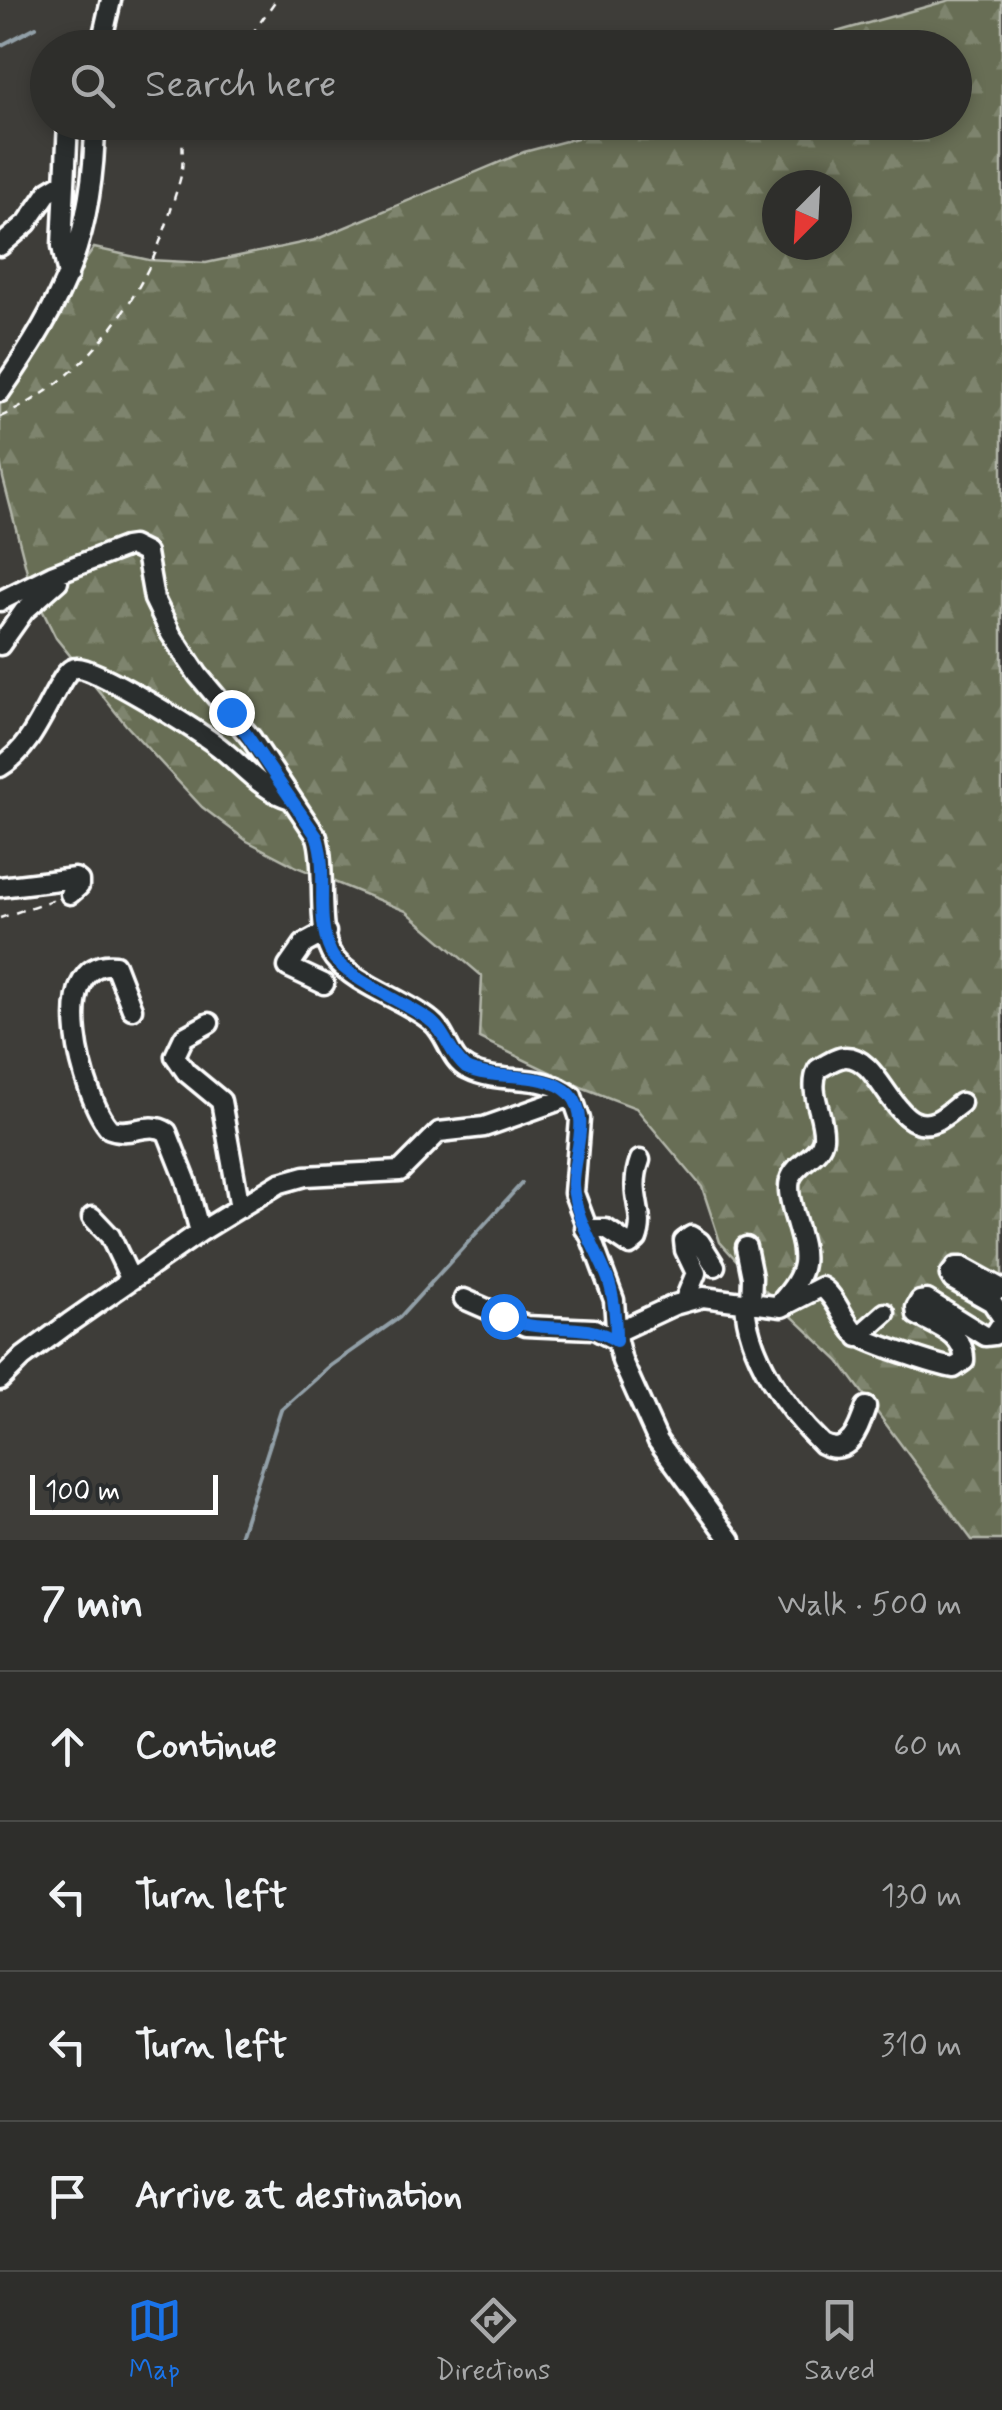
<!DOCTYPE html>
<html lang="en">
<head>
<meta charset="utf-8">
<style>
	body { margin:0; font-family:Mynerve,sans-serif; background:#3a3a37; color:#f1f3f6 }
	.compass { position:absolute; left:762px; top:170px; width:90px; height:90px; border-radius:50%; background:#2e2e2b; box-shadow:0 5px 15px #0003; rotate:204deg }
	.scale { position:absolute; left:30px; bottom:25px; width:188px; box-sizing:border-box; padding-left:10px; border:5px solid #fff; border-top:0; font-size:28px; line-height:35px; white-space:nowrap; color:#fff; -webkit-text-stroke:8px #2a2d2e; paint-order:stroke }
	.stop { position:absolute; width:30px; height:30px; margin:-22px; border:8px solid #1a73e8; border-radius:50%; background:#fff }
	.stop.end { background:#1a73e8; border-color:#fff; box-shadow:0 2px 10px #0008 }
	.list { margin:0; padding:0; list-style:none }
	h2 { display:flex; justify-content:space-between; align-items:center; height:130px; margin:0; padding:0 40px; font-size:42px }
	h2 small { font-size:32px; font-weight:400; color:#a7a8a9 }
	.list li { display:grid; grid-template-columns:65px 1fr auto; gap:30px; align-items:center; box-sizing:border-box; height:150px; padding:0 40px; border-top:2px solid #494a47 }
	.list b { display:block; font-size:38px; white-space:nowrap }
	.list em { font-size:32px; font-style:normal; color:#a7a8a9 }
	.icon { flex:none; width:55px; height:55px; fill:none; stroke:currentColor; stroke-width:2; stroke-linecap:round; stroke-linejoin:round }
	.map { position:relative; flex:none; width:1002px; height:1540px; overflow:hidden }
	.search { position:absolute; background:#2e2e2b; box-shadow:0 5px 15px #0003; left:30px; right:30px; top:30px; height:110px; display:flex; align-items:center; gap:25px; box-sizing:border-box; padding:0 35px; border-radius:55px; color:#a7a8a9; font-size:38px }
	.sheet { height:730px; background:#2e2e2b }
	nav { display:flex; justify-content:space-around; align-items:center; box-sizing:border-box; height:140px; border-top:2px solid #494a47; background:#2e2e2b; font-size:28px; color:#a7a8a9 }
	nav a { display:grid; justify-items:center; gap:5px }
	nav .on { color:#1a73e8 }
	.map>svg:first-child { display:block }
	.forest { fill:url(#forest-firs); stroke:#b3b6aa; stroke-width:2.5; fill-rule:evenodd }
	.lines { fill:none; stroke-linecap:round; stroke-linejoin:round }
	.stream { stroke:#92a0a8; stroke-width:4 }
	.minor-casing { stroke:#fff; stroke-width:25 }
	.path { stroke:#fff; stroke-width:2.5; stroke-dasharray:8 8; stroke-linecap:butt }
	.minor { stroke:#2a2d2e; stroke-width:18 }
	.route { stroke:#1a73e8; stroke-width:12 }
</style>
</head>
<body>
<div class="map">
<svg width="1002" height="1540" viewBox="0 0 1002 1540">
	<defs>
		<pattern id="forest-firs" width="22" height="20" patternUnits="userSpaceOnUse" patternTransform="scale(2.5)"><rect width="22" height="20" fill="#676e54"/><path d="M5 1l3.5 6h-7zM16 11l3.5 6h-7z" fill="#7e846e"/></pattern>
	</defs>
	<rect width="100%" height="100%" fill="#3e3d39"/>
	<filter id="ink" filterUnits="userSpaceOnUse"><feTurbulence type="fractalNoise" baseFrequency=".01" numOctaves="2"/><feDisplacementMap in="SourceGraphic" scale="20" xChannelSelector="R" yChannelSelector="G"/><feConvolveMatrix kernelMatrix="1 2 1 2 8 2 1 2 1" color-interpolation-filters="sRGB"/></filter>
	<g filter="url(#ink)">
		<path class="forest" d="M950,0h52v1540h-30l-133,-179 -81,-77 -38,-42 -18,-55 -66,-79 -55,-21 -102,-49 3,-62 -76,-65 -109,-44 -50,-26 -45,-34 -76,-82 -70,-87 -25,-51 -28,-109 -3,-18v-76l94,-136 55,12 57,3 109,-23 209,-88 110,-29 320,-1v-74l-171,-1zM777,185h60v60h-60z"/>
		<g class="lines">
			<path class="stream" d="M0,46l36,-19
				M239,1540l42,-130 48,-43 71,-50 122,-134"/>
			<defs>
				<path id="minor" d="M100,48l11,-48
					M68,122l-6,124 6,30
					M0,246l27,-23 22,-32 15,-9
					M0,392c64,-92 94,-156 95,-270
					M0,601l52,-26 73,-28 7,-1 14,7 8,46 17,35 27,41 53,63 66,99c10,31 -2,98 17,121 21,27 72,42 97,63 17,13 18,39 37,48 33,17 74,2 104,27
					M0,645l24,-34 34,-30
					M0,767c32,-19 45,-60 64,-90 4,-5 6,-9 13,-9 18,-2 119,62 138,76 25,18 46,47 76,55
					M0,887l75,-9 4,3v5l-9,8
					M324,984l-36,-17 16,-23 22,-12
					M132,1009l-17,-44c-70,-7 -32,136 -5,164 20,8 39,-9 57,3l19,48 14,52
					M209,1023l-25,14 -9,19 11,16 35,29 19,107
					M92,1217l18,19 21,44
					M585,1229h21l24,16 7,-6c10,-26 -10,-43 3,-79
					M746,1247l6,30 -1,26
					M1002,1289l-40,-22h-6l-6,8 3,5 39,22 10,15
					M464,1299l62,27 68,3 23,12
					M684,1302l12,-29 -11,-23 -1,-9 7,-5 9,6 15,24
					M745,1302c2,52 40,106 77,142 27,14 37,-15 44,-37
					M780,1303c33,-36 25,-48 13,-92 -2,-10 -6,-20 -3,-31 5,-18 31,-24 33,-42 2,-23 -16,-46 -5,-69 8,-4 18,-12 28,-12 36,0 49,82 90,64 9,-4 17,-12 25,-18
					M616,1332l58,-27 29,-8 79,10 39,-20c15,9 21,32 34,46 8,8 84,33 99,35l10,-7c2,-27 -28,-35 -47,-46l-1,-7 4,-7 7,-1 58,36 9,-1 8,-12
					M858,1337l27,-24
					M0,1380l23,-23 46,-34 131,-91 80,-49 25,-7 95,-5 39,-39 45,-5 88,-31 8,23 -6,74 40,107 3,41 5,20 36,80 73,99"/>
			</defs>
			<use href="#minor" class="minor-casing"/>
			<path class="path" d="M242,48l34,-48
				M0,417c89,-38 150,-126 174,-218 3,-10 7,-20 8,-30 2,-17 -2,-31 4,-47
				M0,918l55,-19"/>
			<use href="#minor" class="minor"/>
		</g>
	</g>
	<g class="lines" filter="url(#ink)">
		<path class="route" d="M231,712l86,125c12,36 -3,81 14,116 11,24 75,50 97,66 18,12 21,35 38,49 30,14 79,1 104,26 22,23 2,64 3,91 2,34 23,63 35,94 7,20 8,41 8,62 -35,-23 -77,-4 -113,-25"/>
	</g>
</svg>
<svg class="compass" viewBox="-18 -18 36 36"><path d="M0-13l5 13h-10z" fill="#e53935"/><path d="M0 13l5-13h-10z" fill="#a7a8a9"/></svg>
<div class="scale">100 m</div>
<div class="stop" style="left:503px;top:1316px"></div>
<div class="stop end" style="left:231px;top:712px"></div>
<div class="search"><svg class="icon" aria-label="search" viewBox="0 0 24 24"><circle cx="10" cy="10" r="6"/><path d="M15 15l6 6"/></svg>Search here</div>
</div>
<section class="sheet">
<h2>7 min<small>Walk · 500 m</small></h2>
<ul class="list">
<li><svg class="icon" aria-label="ahead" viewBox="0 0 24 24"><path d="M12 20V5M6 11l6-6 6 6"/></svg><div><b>Continue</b></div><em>60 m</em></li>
<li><svg class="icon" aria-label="left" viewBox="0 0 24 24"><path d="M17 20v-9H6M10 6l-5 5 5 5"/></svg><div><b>Turn left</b></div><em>130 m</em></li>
<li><svg class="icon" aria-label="left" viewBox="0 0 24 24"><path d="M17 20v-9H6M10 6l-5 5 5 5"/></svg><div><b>Turn left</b></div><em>310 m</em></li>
<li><svg class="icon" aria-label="arrive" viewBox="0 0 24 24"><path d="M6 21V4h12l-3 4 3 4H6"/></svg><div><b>Arrive at destination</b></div></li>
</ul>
</section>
<nav>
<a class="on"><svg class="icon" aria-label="map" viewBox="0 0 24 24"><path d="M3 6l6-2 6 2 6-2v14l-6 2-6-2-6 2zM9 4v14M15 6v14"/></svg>Map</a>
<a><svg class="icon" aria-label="directions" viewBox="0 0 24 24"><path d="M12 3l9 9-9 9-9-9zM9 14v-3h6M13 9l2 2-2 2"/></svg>Directions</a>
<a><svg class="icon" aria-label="saved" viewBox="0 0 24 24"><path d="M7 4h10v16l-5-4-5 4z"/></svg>Saved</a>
</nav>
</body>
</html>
